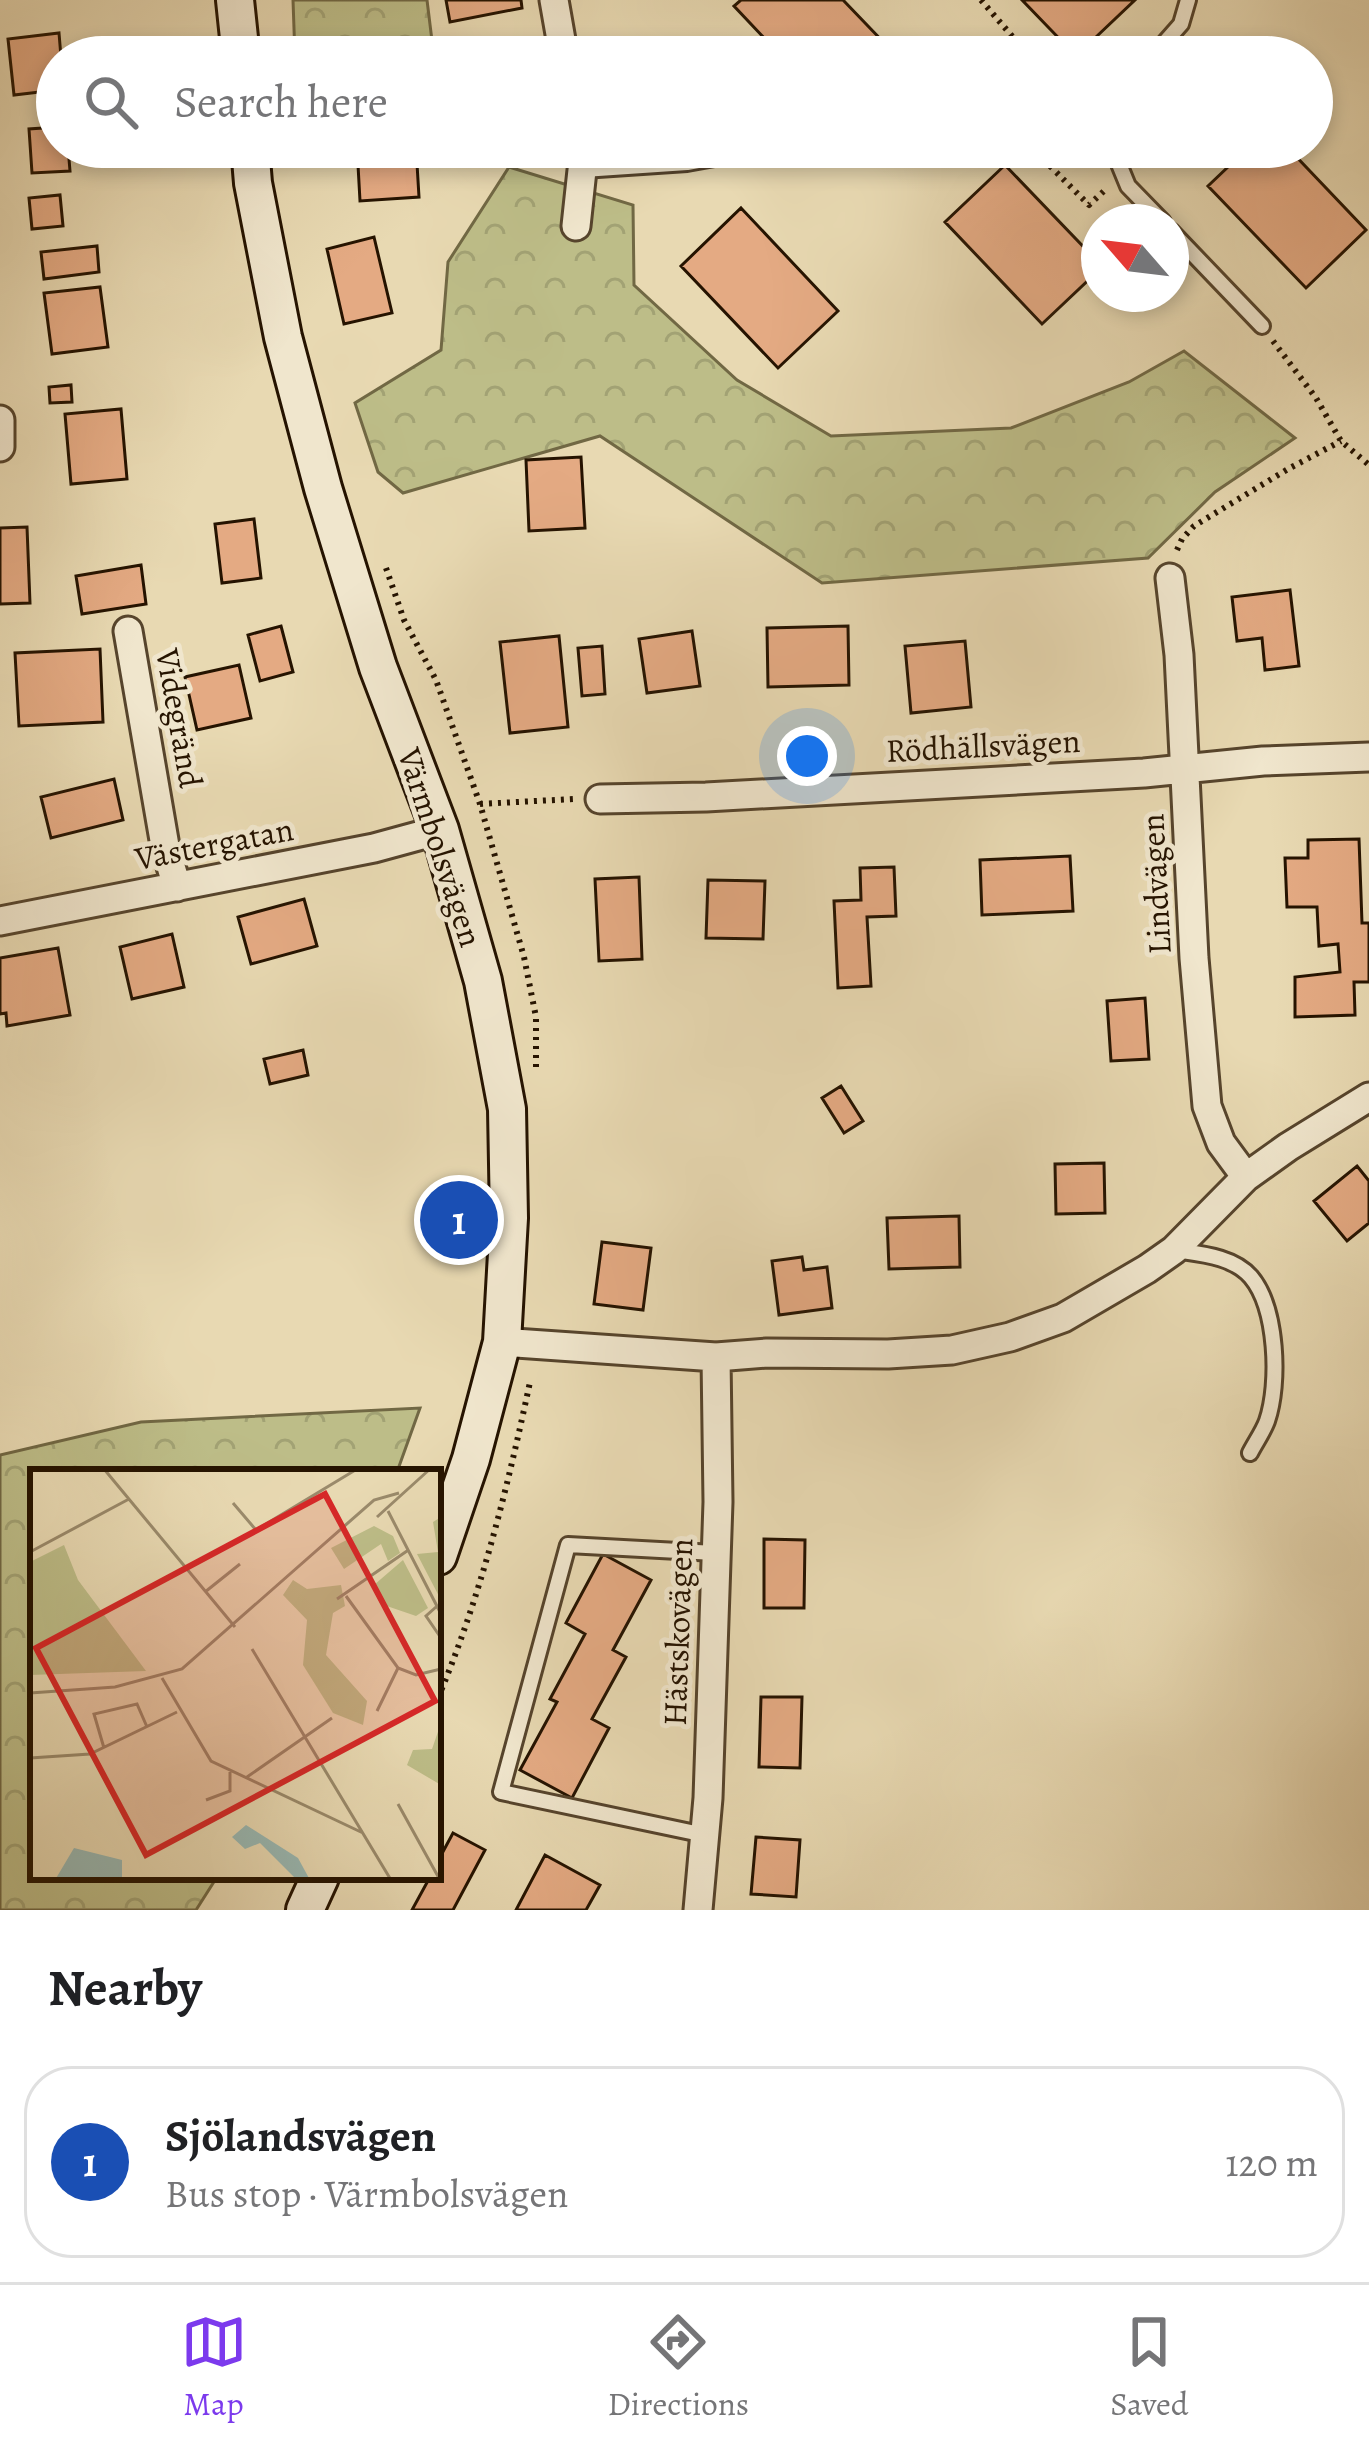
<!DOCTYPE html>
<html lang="en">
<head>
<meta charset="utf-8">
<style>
	body { margin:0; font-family:Alegreya,serif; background:#f2f2f2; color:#202124 }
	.compass { position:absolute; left:1081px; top:204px; width:108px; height:108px; border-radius:50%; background:#fff; box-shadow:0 6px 18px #0003; rotate:298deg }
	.you { position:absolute; left:807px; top:756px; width:42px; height:42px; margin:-30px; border:9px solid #fff; border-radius:50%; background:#1a73e8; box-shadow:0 0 0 18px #1a73e833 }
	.badge { display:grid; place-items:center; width:78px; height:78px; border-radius:50%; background:#7c3aed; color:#fff; font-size:39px; font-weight:700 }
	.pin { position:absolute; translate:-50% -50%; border:6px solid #fff; box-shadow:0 3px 12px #0006 }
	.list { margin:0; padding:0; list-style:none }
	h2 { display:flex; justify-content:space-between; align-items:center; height:156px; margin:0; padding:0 48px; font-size:51px }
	h2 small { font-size:39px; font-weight:400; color:#757577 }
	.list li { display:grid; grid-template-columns:78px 1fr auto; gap:36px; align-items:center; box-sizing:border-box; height:192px; margin:0 24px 24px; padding:0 24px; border:3px solid #e0e0e0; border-radius:48px }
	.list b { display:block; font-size:45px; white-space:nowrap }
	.list p { margin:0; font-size:39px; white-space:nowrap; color:#757577 }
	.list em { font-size:39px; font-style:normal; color:#757577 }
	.icon { flex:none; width:66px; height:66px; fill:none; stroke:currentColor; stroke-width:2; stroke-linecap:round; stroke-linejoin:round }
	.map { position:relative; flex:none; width:1369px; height:1910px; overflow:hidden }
	.search { position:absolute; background:#fff; box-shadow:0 6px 18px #0003; left:36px; right:36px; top:36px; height:132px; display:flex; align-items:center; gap:30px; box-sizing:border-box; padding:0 42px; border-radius:66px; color:#757577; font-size:45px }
	.sheet { height:372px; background:#fff }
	nav { display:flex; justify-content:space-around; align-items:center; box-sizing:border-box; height:168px; border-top:3px solid #e0e0e0; background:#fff; font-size:33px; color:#757577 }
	nav a { display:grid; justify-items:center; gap:6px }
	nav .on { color:#7c3aed }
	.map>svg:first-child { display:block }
	.forest { fill:url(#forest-crowns); stroke:#716844; stroke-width:3 }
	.building { fill:#e4aa83; stroke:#251300; stroke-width:3 }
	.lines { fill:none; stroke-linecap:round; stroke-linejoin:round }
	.lane-casing { stroke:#56442c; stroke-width:20 }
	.street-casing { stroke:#56442c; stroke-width:33 }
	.secondary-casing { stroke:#251300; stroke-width:42 }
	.path { stroke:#251300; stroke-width:6; stroke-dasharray:3 6; stroke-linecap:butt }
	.lane { stroke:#f0e6cd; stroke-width:14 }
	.street { stroke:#f0e6cd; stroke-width:27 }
	.secondary { stroke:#f0e6cd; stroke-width:36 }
	.labels { text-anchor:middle; stroke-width:10; stroke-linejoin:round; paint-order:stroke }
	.street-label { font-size:33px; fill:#251300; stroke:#f0e6cd }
	.inset-road { fill:none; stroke:#9a8a6b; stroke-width:3 }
	.view { fill:#d62828; fill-opacity:0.15; stroke:#d62828; stroke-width:6 }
	.inset-edge { fill:none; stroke:#251300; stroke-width:6 }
</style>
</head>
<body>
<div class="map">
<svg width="1369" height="1910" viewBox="0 0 1369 1910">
	<defs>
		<pattern id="forest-crowns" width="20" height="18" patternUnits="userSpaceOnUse" patternTransform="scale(3)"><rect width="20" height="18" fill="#bdbd88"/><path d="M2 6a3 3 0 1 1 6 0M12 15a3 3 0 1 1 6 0" fill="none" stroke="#a2a274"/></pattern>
	</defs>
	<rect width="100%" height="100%" fill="#e8d9b2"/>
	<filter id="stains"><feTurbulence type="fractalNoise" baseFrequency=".00167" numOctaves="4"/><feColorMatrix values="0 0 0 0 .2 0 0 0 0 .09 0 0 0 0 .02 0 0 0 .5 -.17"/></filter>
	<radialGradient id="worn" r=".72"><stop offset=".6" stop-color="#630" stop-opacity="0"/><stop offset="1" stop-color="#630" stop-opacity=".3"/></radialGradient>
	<path class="forest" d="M293,0h134l7,57h-139z
		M509,167l124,38 1,80 103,95 94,56 180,-8 118,-46 55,-31 111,87 -80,54 -67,66 -326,25 -222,-147 -197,57 -25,-21 -23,-69 86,-53 7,-88z
		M420,1408l-23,64h-364v405h184l-21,33h-196v-455l141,-33z"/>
	<path class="building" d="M446,0h75l1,8 -72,14z
		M741,0h102l48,50 -6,7h-103l-48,-51z
		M1022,0h113l-59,56z
		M59,33l2,24h-4v33l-43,5 -6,-56z
		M527,45l2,12h-75v-2z
		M57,127v20h11l2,24 -38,2 -3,-44z
		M357,147h59l3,50 -59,4z
		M1249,147h38l79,83 -60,58 -98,-102z
		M1005,165l94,98v7l-57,54 -97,-102z
		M60,195l3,31 -31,3 -3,-31z
		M741,208l97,103 -60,57 -97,-102z
		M374,237l18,76 -48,11 -17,-75z
		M97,246l2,26 -55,7 -3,-27z
		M100,287l8,60 -56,7 -8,-61z
		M71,385l1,17 -22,1 -1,-16z
		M121,409l6,70 -56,5 -6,-70z
		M581,457l4,71 -56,3 -3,-71z
		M254,519l7,59 -39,5 -7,-59z
		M27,527l3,76 -30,1v-76z
		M141,565l5,39 -64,10 -6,-38z
		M1290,590l9,76 -34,4 -3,-32 -25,3 -5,-44z
		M281,626l12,46 -33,9 -12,-46z
		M848,626l1,59 -81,2 -1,-59z
		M692,631l8,55 -53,7 -8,-54z
		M559,636l9,91 -58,6 -10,-91z
		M965,641l6,66 -60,6 -6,-67z
		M602,646l3,48 -23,2 -4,-48z
		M100,649l3,73 -84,4 -4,-73z
		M239,665l12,53 -54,12 -12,-53z
		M114,779l9,41 -72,18 -10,-41z
		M1359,839l3,84h7v59h-15l1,33 -60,2v-40l45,-5 -2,-28 -19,2 -2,-39h-30l-2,-49h23v-18z
		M1070,856l3,55 -91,4 -2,-55z
		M894,867l2,49 -29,1 4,69 -33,2 -4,-87 27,-1 -1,-32z
		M639,877l3,82 -43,2 -4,-82z
		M708,880l57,1 -2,58 -57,-1z
		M304,899l13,47 -66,18 -13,-47z
		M172,934l12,53 -52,12 -12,-52z
		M58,948l12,67 -63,11 -1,-13 -6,1v-56z
		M1145,998l4,61 -38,2 -4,-60z
		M303,1050l5,25 -38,9 -6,-25z
		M841,1086l22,35 -19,12 -22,-35z
		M1104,1163l1,50 -49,1 -1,-50z
		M1357,1166l12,15v42l-22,18 -33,-40z
		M959,1216l1,51 -71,2 -2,-51z
		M602,1242l49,6 -8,62 -49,-6z
		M802,1257l2,13 23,-3 5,41 -53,7 -7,-54z
		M764,1539l41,1 -1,68h-40z
		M603,1554l48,26 -38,70 13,7 -34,62 17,9 -37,70 -52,-28 37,-68 -7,-3 35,-65 -19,-11z
		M761,1697h41l-2,71 -41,-1z
		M453,1833l32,17 -32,60h-41l18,-33h8v-16z
		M756,1837l44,3 -4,57 -45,-3z
		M545,1855l55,30 -14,25h-70z"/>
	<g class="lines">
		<defs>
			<path id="lane" d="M1152,57l29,-33 7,-24
				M1112,147l16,39 35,36
				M583,170l104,-7 88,-16
				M1171,231l91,95
				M1174,1250c26,4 59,6 77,27 26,31 29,106 16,144 -4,11 -12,22 -17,32
				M705,1835l-204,-43 67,-247 147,8"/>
			<path id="street" d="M554,0l10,57
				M576,226l7,-65 -2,-14
				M0,420v27
				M1170,578l9,77 15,303 13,148 14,37 25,34
				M128,631l37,215 12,41
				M600,799l106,-2 438,-24 119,-12 106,-4
				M0,921l374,-73 66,-18
				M502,1342l214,15 51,-4 121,1 64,-4 58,-13 53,-19 84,-49 27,-19 72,-73 42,-30 81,-50
				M698,1910l10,-112 10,-296 -2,-145"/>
			<path id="secondary" d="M235,0l6,57
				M250,147l3,36 30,154 40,151 55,179 62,163 43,151 24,128 2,109 -7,124 -31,117 -33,97
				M305,1910l15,-33"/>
		</defs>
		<use href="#lane" class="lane-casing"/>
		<use href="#street" class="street-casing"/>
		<use href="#secondary" class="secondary-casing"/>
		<path class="path" d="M981,0l49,57
			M1031,147l58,58 16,-15
			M1273,341l43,57 25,43 28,24
			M1177,550l5,-11 12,-13 94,-57 53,-28
			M386,568l18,52 32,60 44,124 44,153 12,60v52
			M480,804l93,-5
			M438,1698c43,-102 69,-208 92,-316"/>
		<use href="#lane" class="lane"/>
		<use href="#street" class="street"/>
		<use href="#secondary" class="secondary"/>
	</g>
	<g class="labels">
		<g class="street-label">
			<text transform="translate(180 718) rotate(80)" y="12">Videgränd</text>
			<text transform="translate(983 745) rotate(-3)" y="12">Rödhällsvägen</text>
			<text transform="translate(214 843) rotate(-11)" y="12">Västergatan</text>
			<text transform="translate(441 847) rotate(72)" y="12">Värmbolsvägen</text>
			<text transform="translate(1155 884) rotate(-93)" y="12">Lindvägen</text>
			<text transform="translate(677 1632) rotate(-88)" y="12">Hästskovägen</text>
		</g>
	</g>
	<g transform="translate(30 1469)">
		<rect width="411" height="411" fill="#e8d9b2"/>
		<path d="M411,48v83l-24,-46 21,-2 -5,-30zM344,57l19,10 7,17 -12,8 -7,-17 -37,25 -13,-21zM34,76l14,35 68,91 -116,4v-113zM373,91l25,48 -12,8 -35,-12 -7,-19zM263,111l14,9 34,-4 4,21 -12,7 -7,42 41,46 -4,24 -30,-12 -30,-48 4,-45 -24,-25zM411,254v62l-34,-20 6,-15 19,-1z" fill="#bdbd88"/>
		<path d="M216,356l52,33 12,22h-13l-37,-37 -15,6 -13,-12zM44,379l48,12v20h-67z" fill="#99b9b4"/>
		<path class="inset-road" d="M74,0l131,158M203,34l23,27 101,-61M358,42l53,103M347,48l53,-48M0,83l99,-53M175,123l35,-28M316,127l52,72 18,7 25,-6M307,130l70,-48M406,138l-10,9 15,22M222,180l139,231M132,209l49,83 152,72M0,224l85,-6 67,-18 192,-169 25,-7M347,242l21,-43M74,279l-10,-34 43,-10 10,23M0,289l60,-4 87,-42M217,308l85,-59M176,331l24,-9v-19M368,335l42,76"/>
		<path class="view" d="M295,25l110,207 -289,154 -110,-207z"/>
		<rect width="411" height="411" class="inset-edge"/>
	</g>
	<rect width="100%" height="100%" filter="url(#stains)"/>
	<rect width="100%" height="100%" fill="url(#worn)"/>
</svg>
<svg class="compass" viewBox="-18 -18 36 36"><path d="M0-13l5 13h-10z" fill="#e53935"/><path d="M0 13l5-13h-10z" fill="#757577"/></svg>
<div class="you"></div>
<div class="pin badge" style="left:459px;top:1220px;background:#1a4fb4">1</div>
<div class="search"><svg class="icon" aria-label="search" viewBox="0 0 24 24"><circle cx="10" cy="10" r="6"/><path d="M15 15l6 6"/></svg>Search here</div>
</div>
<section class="sheet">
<h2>Nearby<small></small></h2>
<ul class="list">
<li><span class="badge" style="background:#1a4fb4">1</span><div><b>Sjölandsvägen</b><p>Bus stop · Värmbolsvägen</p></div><em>120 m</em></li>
</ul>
</section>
<nav>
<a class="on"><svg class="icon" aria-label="map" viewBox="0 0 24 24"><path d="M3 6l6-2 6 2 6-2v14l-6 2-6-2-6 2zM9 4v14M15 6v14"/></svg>Map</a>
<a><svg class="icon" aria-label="directions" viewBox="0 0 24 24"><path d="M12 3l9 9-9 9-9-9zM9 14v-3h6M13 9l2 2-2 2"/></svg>Directions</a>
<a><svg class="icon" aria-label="saved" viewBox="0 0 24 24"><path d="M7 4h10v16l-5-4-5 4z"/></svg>Saved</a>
</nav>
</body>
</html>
